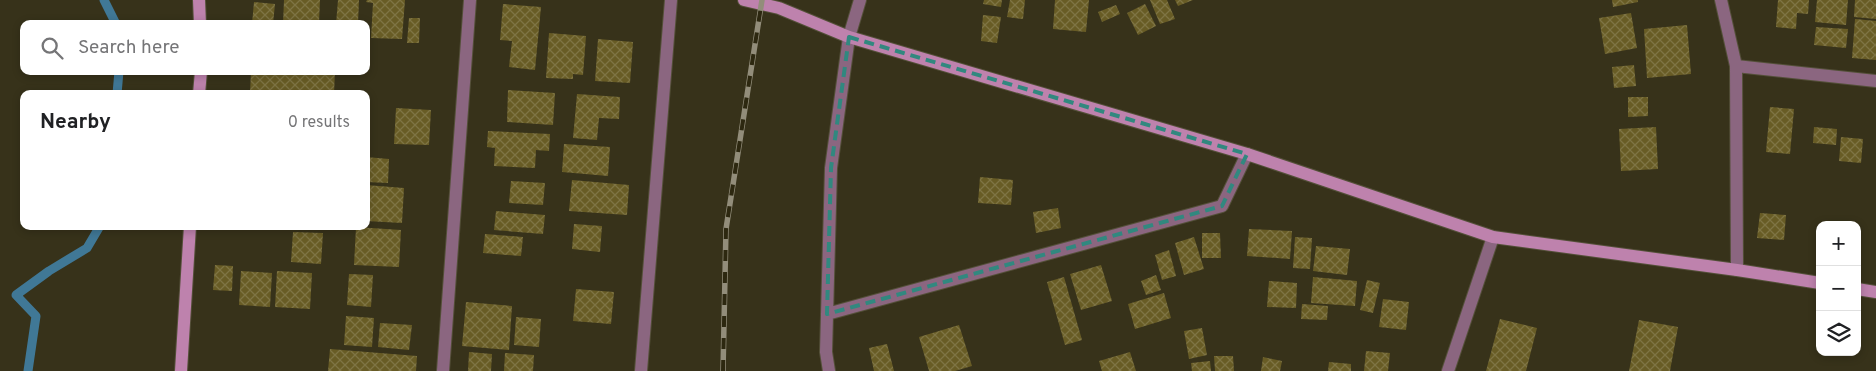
<!DOCTYPE html>
<html lang="en">
<head>
<meta charset="utf-8">
<style>
	body { margin:0; font-family:Overpass,sans-serif; background:#f2f2f2; color:#202124 }
	.controls { position:absolute; right:15px; bottom:15px; display:grid; overflow:hidden; border-radius:10px; box-shadow:0 2px 8px #0003 }
	.controls button { width:45px; height:45px; display:grid; place-items:center; padding:0; border:0; border-bottom:1px solid #e0e0e0; background:#fff; color:#202124; font:25px sans-serif }
	.list { margin:0; padding:0; list-style:none }
	h2 { display:flex; justify-content:space-between; align-items:center; height:65px; margin:0; padding:0 20px; font-size:21px }
	h2 small { font-size:16px; font-weight:400; color:#757577 }
	.icon { flex:none; width:28px; height:28px; fill:none; stroke:currentColor; stroke-width:2; stroke-linecap:round; stroke-linejoin:round }
	.map { position:relative; flex:none; width:1876px; height:371px; overflow:hidden }
	.search { position:absolute; background:#fff; box-shadow:0 2px 8px #0003; left:20px; top:20px; width:350px; height:55px; display:flex; align-items:center; gap:12px; box-sizing:border-box; padding:0 18px; border-radius:10px; color:#757577; font-size:19px }
	.panel { position:absolute; background:#fff; box-shadow:0 2px 8px #0003; left:20px; top:90px; width:350px; height:140px; border-radius:10px }
	.map>svg:first-child { display:block }
	.lines { fill:none; stroke-linecap:round; stroke-linejoin:round }
	.stream { stroke:#407896; stroke-width:9 }
	.building { fill:url(#building-cross-hatch) }
	.street-casing { stroke:#545039; stroke-width:14 }
	.secondary-casing { stroke:#545039; stroke-width:14 }
	.street { stroke:#8b6680; stroke-width:12 }
	.secondary { stroke:#be82ad; stroke-width:12 }
	.rail-casing { stroke:#928d7a; stroke-width:5.5 }
	.rail { stroke:#2d2810; stroke-width:4; stroke-dasharray:11; stroke-linecap:butt }
	.marked { fill:none; stroke:#31887f; stroke-width:4; stroke-dasharray:10 6; stroke-linejoin:round }
</style>
</head>
<body>
<div class="map">
<svg width="1876" height="371" viewBox="0 0 1876 371">
	<defs>
		<pattern id="building-cross-hatch" width="8" height="8" patternUnits="userSpaceOnUse" patternTransform="scale(1.25)"><rect width="8" height="8" fill="#685c25"/><path d="M0 0l8 8M0 8l8-8" fill="none" stroke="#7e7444"/></pattern>
	</defs>
	<rect width="100%" height="100%" fill="#37321a"/>
	<g class="lines">
		<path class="stream" d="M104,0l12,24
			M117,94l2,-23
			M28,371l8,-55 -20,-21 33,-24 38,-23 13,-22"/>
	</g>
	<path class="building" d="M284,0h36l-1,24h-36z
		M338,0h21l-1,24h-22z
		M367,0h38l-3,39 -31,-1 2,-35 -7,-1z
		M984,0h18l-1,7 -18,-3z
		M1010,0h15l-2,19 -16,-2z
		M1055,0h34l-3,32 -33,-3z
		M1150,0h17l8,19 -15,5z
		M1175,0h18l-15,6z
		M1612,0h26v2l-25,5z
		M1778,0h31l-1,14 -11,-1 -1,16 -20,-2z
		M1817,0h31l-2,25 -31,-3z
		M1855,0h21v19l-22,-2z
		M254,2l21,2 -2,20h-21z
		M503,4l38,3 -6,63 -26,-3 3,-26 -12,-1z
		M1145,4l11,22 -18,9 -11,-22z
		M1116,5l4,9 -18,8 -4,-10z
		M1631,13l6,35 -32,6 -6,-36z
		M983,15l18,2 -4,26 -16,-2z
		M409,18h11l-1,25h-12z
		M1855,19l21,2v39l-24,-2z
		M1687,25l4,49 -44,4 -3,-49z
		M1816,27l32,2 -2,19 -32,-3z
		M549,33l37,3 -3,39 -10,-1v5l-27,-1z
		M598,39l35,3 -3,41 -35,-2z
		M1634,65l2,21 -22,2 -2,-21z
		M251,71h84l-1,23 -84,-1z
		M508,90l47,3 -2,32 -46,-3z
		M577,94l43,3 -1,22 -20,-1 -2,22 -24,-2z
		M1628,97h20v19l-20,1z
		M1770,107l24,2 -4,45 -24,-2z
		M396,108l35,2 -2,35 -35,-1z
		M1656,127l2,42 -37,2 -2,-42z
		M1814,127l23,2 -1,16 -23,-2z
		M488,131l62,3 -1,17 -13,-1 -1,18 -41,-2 1,-18 -8,-1z
		M1841,137l22,2 -2,24 -22,-2z
		M564,144l46,3 -2,29 -46,-4z
		M366,157l23,2 -1,24 -22,-1z
		M980,177l33,3 -2,25 -33,-2z
		M572,180l57,5 -2,30 -58,-4z
		M511,181l34,2 -2,22 -34,-2z
		M366,185l38,3 -2,35 -36,-2z
		M1058,208l3,20 -25,5 -3,-21z
		M496,211l49,4 -2,19 -49,-4z
		M1760,213l26,2 -2,25 -27,-2z
		M574,224l28,2 -2,26 -28,-3z
		M356,227l45,3 -2,37 -45,-2z
		M1249,229l43,2 -2,28 -43,-3z
		M293,232l30,1 -2,31 -30,-2z
		M1202,233h18l1,25h-19z
		M485,234l38,3 -2,19 -38,-3z
		M1194,237l10,32 -20,6 -9,-32z
		M1295,237l17,1 -2,31 -17,-1z
		M1316,246l34,3 -3,26 -34,-4z
		M1169,250l7,26 -14,4 -7,-25z
		M215,265l18,1 -1,25 -19,-1z
		M1101,265l11,36 -31,9 -11,-36z
		M241,271l31,2 -2,34 -31,-2z
		M277,271l35,2 -2,36 -35,-2z
		M349,274l24,1 -2,32 -24,-2z
		M1156,275l5,15 -15,5 -5,-14z
		M1064,277l18,63 -17,5 -18,-63z
		M1313,277l44,4 -2,25 -44,-3z
		M1367,280l13,3 -7,30 -13,-3z
		M1269,281l28,2 -1,25 -29,-1z
		M576,289l38,3 -3,32 -38,-3z
		M1164,293l7,25 -36,11 -7,-25z
		M1383,299l26,3 -3,28 -27,-3z
		M466,302l46,4 -3,44 -47,-4z
		M1302,304l26,2 -1,14 -26,-1z
		M346,316l28,2 -2,29 -28,-2z
		M516,317l25,2 -2,28 -25,-2z
		M1500,319l37,9 -11,43h-40z
		M1639,320l39,7 -8,44h-41z
		M380,323l32,2 -3,25 -31,-3z
		M959,325l13,41 -17,5h-26l-10,-34z
		M1202,328l5,27 -18,4 -5,-28z
		M887,344l7,27h-20l-5,-23z
		M330,349l87,7 -1,15h-88z
		M1366,351l24,2 -2,18h-24z
		M469,352l23,2 -1,17h-23z
		M1130,352l6,19h-34l-3,-10z
		M505,353l29,2 -1,16h-29z
		M1214,356h19l1,15h-19z
		M1263,357l19,4 -2,10h-19z
		M1210,361l1,10h-19l-1,-8z
		M1329,362l22,2v7h-23z"/>
	<g class="lines">
		<defs>
			<path id="street" d="M1721,0l15,66 1,204
				M1736,66l140,15
				M827,314l395,-108 25,-52
				M443,371l27,-371
				M641,371l30,-371
				M829,371l-3,-19 5,-184 18,-131 11,-37
				M1448,371l45,-134"/>
			<path id="secondary" d="M199,0l1,24
				M744,0l35,8 70,29 398,117 246,83 244,33 83,13
				M199,94l2,-23
				M1857,289l19,3
				M181,371l9,-145"/>
		</defs>
		<use href="#street" class="street-casing"/>
		<use href="#secondary" class="secondary-casing"/>
		<use href="#street" class="street"/>
		<use href="#secondary" class="secondary"/>
		<defs>
			<path id="rail" d="M723,371l3,-142 36,-229"/>
		</defs>
		<use href="#rail" class="rail-casing"/>
		<use href="#rail" class="rail"/>
	</g>
	<path class="marked" d="M849,37l398,117 -25,52 -395,108 4,-146z"/>
</svg>
<div class="controls">
<button>+</button>
<button>−</button>
<button><svg class="icon" aria-label="layers" viewBox="0 0 24 24"><path d="M12 4l9 5-9 5-9-5zM3 14l9 5 9-5"/></svg></button>
</div>
<div class="search"><svg class="icon" aria-label="search" viewBox="0 0 24 24"><circle cx="10" cy="10" r="6"/><path d="M15 15l6 6"/></svg>Search here</div>
<section class="panel">
<h2>Nearby<small>0 results</small></h2>
<ul class="list">
</ul>
</section>
</div>
</body>
</html>
